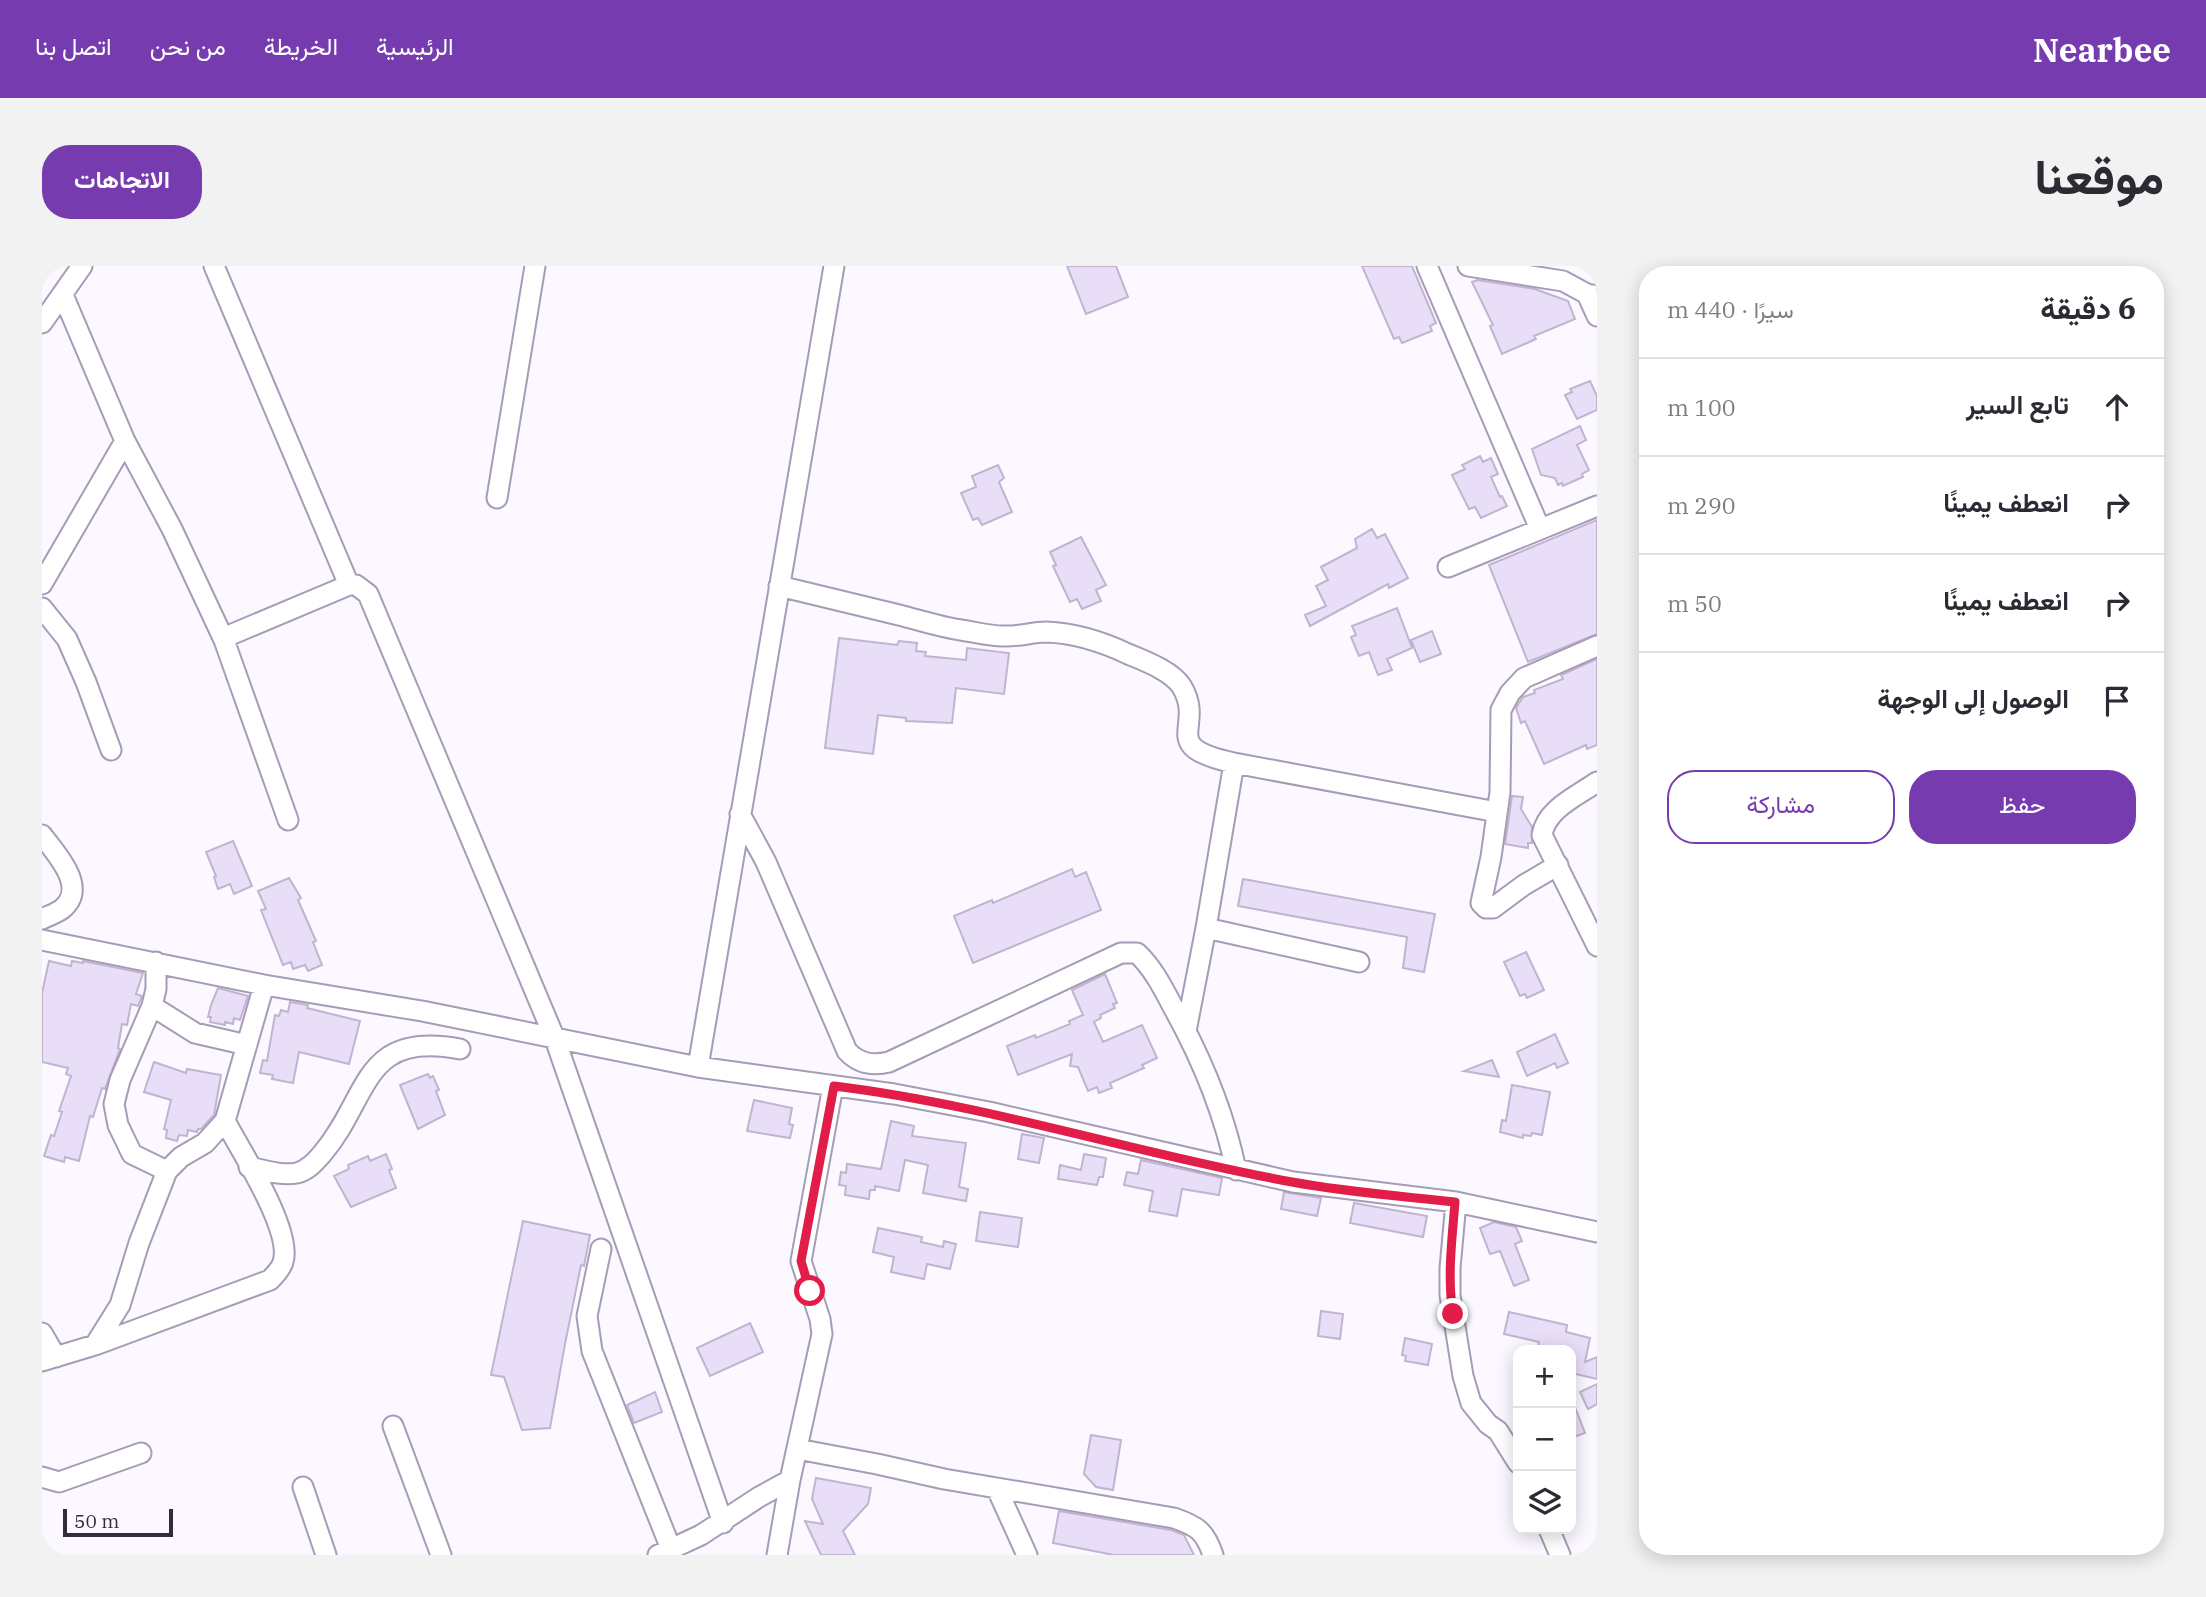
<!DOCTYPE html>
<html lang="ar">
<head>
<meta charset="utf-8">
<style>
	body { margin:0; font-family:"IBM Plex Serif",Vazirmatn,serif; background:#f2f2f3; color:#2b2b33; direction:rtl }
	.controls { position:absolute; right:21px; bottom:21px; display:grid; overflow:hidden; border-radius:14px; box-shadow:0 4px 18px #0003 }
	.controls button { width:63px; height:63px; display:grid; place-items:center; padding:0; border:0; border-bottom:2px solid #e1e1e2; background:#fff; color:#2b2b33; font:35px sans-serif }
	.scale { position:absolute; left:21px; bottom:18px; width:110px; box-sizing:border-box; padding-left:7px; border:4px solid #322d38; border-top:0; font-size:19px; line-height:24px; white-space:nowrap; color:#322d38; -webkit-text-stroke:5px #fbf8ff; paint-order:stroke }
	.stop { position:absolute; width:21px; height:21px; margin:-16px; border:5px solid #e11d48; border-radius:50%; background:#fff }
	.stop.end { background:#e11d48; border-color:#fff; box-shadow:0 2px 7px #0008 }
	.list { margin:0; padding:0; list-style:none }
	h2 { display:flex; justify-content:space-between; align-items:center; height:91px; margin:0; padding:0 28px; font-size:30px }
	h2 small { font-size:23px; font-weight:400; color:#7c7c81 }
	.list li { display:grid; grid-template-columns:46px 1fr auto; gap:21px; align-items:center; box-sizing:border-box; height:98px; padding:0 28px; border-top:2px solid #e1e1e2 }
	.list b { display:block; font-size:26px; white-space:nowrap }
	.list em { font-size:23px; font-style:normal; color:#7c7c81 }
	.actions { display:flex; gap:14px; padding:21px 28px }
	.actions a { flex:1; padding:16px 0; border:2px solid #773bb0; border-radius:28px; text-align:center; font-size:24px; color:#773bb0 }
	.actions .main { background:#773bb0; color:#fff }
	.icon { flex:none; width:38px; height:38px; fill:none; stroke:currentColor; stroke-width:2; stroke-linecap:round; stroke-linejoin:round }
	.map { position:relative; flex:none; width:1555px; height:1289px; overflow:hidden; direction:ltr; border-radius:28px }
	header { display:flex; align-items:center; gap:42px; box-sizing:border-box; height:98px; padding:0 35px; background:#773bb0; color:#fff }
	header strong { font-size:33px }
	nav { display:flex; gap:38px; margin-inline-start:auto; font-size:24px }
	.intro { display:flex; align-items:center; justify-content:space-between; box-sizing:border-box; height:168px; padding:0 42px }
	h1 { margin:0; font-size:49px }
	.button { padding:18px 32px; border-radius:28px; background:#773bb0; color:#fff; font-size:24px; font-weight:700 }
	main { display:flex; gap:42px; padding:0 42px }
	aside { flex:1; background:#fff; border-radius:28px; box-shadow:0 4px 18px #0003 }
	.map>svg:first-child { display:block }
	.building { fill:#e8def7; stroke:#c0b4d0; stroke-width:2 }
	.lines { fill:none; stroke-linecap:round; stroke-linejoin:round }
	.minor-casing { stroke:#a79bb7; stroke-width:23 }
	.minor { stroke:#fff; stroke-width:19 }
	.route { stroke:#e11d48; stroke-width:9 }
</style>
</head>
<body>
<header>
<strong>Nearbee</strong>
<nav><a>الرئيسية</a><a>الخريطة</a><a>من نحن</a><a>اتصل بنا</a></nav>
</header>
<div class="intro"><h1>موقعنا</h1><a class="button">الاتجاهات</a></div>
<main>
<aside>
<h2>6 دقيقة<small>سيرًا · 440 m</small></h2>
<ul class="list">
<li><svg class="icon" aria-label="ahead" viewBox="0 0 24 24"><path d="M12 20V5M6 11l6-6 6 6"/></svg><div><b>تابع السير</b></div><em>100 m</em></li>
<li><svg class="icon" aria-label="right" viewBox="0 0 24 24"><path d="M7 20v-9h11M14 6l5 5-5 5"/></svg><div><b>انعطف يمينًا</b></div><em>290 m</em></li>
<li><svg class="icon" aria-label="right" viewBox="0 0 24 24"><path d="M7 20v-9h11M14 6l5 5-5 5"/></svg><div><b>انعطف يمينًا</b></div><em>50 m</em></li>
<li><svg class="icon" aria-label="arrive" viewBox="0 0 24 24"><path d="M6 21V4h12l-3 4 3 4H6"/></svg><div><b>الوصول إلى الوجهة</b></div></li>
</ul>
<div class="actions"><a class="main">حفظ</a><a>مشاركة</a></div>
</aside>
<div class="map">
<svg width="1555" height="1289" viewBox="0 0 1555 1289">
	<rect width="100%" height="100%" fill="#fbf8ff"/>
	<path class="building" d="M1025,0h49l12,31 -42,17z
		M1320,0h50l24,57 -6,3 2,5 -30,12 -3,-6 -5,2z
		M1435,14l58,9 33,12 7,18 -41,17 2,3 -34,15 -12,-28 3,-1 -21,-43z
		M1548,115l7,15v14l-20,9 -12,-24 7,-3 -2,-3z
		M1538,160l6,14 -9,5 12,25 -7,4 1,3 -20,9 -1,-3 -4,2 -3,-7 -14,-3 -9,-26z
		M1438,190l3,6 8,-4 7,16 -7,3 9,20 2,-1 5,10 -26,12 -6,-11 -6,2 -17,-34 13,-6 -3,-4z
		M956,199l6,13 -5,4 13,30 -30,13 -4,-7 -5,2 -12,-27 15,-6 -4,-11z
		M1555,254v114l-69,28 -39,-97z
		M1330,263l5,9 8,-4 23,44 -19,10 -1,-4 -78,42 -5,-11 21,-9 -10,-20 12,-6 -7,-13 36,-19 -2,-9z
		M1039,271l25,48 -10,5 5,11 -19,8 -5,-10 -7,3 -17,-36 3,-1 -6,-13z
		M1355,342l15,40 -25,11 5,11 -14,5 -9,-23 -10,4 -8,-19 5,-2 -4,-9z
		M1390,365l9,23 -21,8 -9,-22z
		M797,372l58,7 2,-4 18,2 -1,8 10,1 -1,4 41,4 1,-12 42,5 -5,41 -48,-6 -4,35 -46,-2v-3l-28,-3 -5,39 -48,-6z
		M1555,393v86l-10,4 -1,-4 -42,19 -19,-43 -4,2 -5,-15 7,-11 12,-4 -1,-3 29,-11 -2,-4z
		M1470,530l11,1 -2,12 11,18v16h-4v5l-23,-4z
		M191,575l19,45 -18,8 -4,-10 -12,5 -4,-12 2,-1 -10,-24z
		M1030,603l3,8 11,-5 15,38 -128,53 -19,-47 38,-16 1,3z
		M247,612l12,20 -3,2 18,41 -3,1 9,23 -14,6 -3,-6 -12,4 -2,-7 -8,3 -22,-55 5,-1 -8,-18z
		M1201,613l192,35 -11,58 -21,-4 4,-31 -169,-31z
		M1484,686l18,38 -17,8 -2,-4 -5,2 -16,-34z
		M7,695l22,5 1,-5 11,2v-2l60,12 -7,21 6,2 -4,10 -7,-2 -4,21 -5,-1 -4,24 2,1 -15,40 -3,-1 -9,29 -3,-1 -11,45 -14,-4 -1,5 -20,-6 7,-21 3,1 8,-24 -3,-1 12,-35 -5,-2 2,-6 -26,-6v-69z
		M1063,708l12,29 -4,1 2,4 -15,7 1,3 -7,4 9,20 39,-17 15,33 -15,7 2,3 -34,15 2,5 -13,5 -2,-6 -9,4 -10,-24 -8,-1 2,-12 -54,21 -11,-29 28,-11 1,3 34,-14 -1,-3 14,-6 -11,-25z
		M176,722l30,8 -8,24 -6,-2 -1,6 -8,-2v3l-15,-3 1,-5h-3l3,-12z
		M248,736l18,3 -1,3 53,13 -11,43 -50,-12 -6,31 -21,-4 1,-4 -13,-2 3,-13 4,1 8,-46 4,1 2,-6 7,2z
		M1513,768l13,29 -11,5 -2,-5 -28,13 -10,-24z
		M1450,794l7,17 -35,-6z
		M112,796l32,11 1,-4 34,6 -7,40 -13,14h-3l-1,3 -9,-2 -1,6 -8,-1 -2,6 -11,-3 1,-8 -3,-1 7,-29 -27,-8z
		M386,808l2,4 3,-2 6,14 -3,1 9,24 -27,14 -18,-44z
		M1470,819l38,7 -8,43 -10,-2 -1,3 -8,-1v3l-23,-6 2,-12 4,1z
		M712,834l38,8 -3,16 4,1 -3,13 -43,-7z
		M849,855l23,5 -2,10 54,7 -7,44 9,2 -2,12 -43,-8 5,-28 -23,-5 -6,31 -24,-5v4h-5l-1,9 -24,-4 1,-9 -7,-1 2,-13 5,1 1,-9 34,5z
		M980,868l22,4 -5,25 -21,-4z
		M344,888l6,15 -3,1 7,18 -45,19 -17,-31 15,-7 -1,-4 20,-9 2,5z
		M1042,888l22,4 -3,19h-4l-2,8 -39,-6 2,-14 21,5z
		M1099,894l81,18 -3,17 -37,-6 -5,27 -28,-5 4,-20 -29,-6 3,-13 11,2z
		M1242,926l37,6 -4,18 -36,-7z
		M1312,937l73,13 -4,21 -73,-14z
		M938,946l42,6 -4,29 -42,-6z
		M481,955l67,14 -6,31 -3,-1 -16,79 -15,84 -28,2 -18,-53 -13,-2z
		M1452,956l22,5 6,14 -7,3 14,36 -15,6 -14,-35 -10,3 -10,-26z
		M836,962l44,9 -1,5 22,5 1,-6 12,3 -6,25 -23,-5 -3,15 -33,-7 3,-15 -21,-5z
		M1279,1045l22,3 -3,25 -22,-3z
		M1467,1046l58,13 -1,7 24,6 -5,24 12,-5v22l-26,-6v-23h-34l2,-8 -35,-8z
		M708,1057l13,29 -53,24 -13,-28z
		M1363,1072l27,6 -4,21 -23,-4 1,-5 -4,-1z
		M1555,1118v20l-9,5 -8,-17z
		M613,1126l7,20 -28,11 -7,-18z
		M1529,1131l14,36 -14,5z
		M1049,1169l30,5 -8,50 -17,-3 -12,-13z
		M774,1212l55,10 -3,16 -25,27 12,24h-34l-16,-34 18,3 -11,-25z
		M1017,1245l112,19 13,5 10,20h-80l-61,-12z"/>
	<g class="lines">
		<defs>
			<path id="minor" d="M172,0l135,319
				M1385,0l113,263
				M1426,0l95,15 24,13 10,2
				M1545,28l10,22
				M21,29l62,146 47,88 52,111 64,180
				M0,57l40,-57
				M455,232l38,-232
				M1406,301l149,-61
				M0,318l83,-143
				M737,320c40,10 80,19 120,29 20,5 41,12 62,15 14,2 28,6 42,6 15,1 29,-4 43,-4 27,1 57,10 82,22 17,7 44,17 54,33 24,41 -26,59 52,76l263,49
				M0,342l25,31 19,43 25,68
				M181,372l126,-53h7l12,9 187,445 168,484
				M1192,497l-28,165 153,34
				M1555,516c-20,14 -51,27 -55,53l55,111
				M698,548l26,48 81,189c12,13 26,15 42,11l232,-109h16c16,15 26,35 36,54 29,52 51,105 63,163
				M0,569c13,18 47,52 20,74 -5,4 -14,7 -20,10
				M1516,599l-34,20 -31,23h-7l-5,-5 10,-46 9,-65 1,-82 9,-17 14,-15 73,-32
				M0,674l222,45 158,26 276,56 196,27 95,18 304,70 163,20 141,30
				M114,696v27l-4,17 -32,74 -6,24 4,21 14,29 35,17
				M110,740l43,27 52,12
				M1144,765l20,-103
				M656,801l136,-801
				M207,901c15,3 32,9 48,6 11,-3 18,-11 25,-19 48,-56 39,-124 138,-105
				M1414,936l-6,66v27l13,81 8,27 17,21 10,7 20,32
				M559,983l-14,67 5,35 79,198
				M0,1067l14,24
				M53,1079l25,-40 19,-62 28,-72 14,-14 24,-14 20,-22 39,-136
				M0,1095l53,-16 175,-65c5,-5 11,-11 13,-18 10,-31 -42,-111 -58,-141
				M351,1160l48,129
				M755,1183l80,15 67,15 230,39c23,8 31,13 39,37
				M0,1211l17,5 82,-29
				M261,1221l23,68
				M955,1223l30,66
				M1507,1263l11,26
				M616,1289l43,-20 58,-38 31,-17
				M735,1289l13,-75 32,-146 -2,-15 -19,-58 32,-175"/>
		</defs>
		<use href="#minor" class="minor-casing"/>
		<use href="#minor" class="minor"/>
	</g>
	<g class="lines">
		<path class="route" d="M768,1025l-9,-30 33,-175c155,19 304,68 458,96 54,10 109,14 163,20 -3,38 -8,75 -2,112"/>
	</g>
</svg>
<div class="controls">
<button>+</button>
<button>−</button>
<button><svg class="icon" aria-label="layers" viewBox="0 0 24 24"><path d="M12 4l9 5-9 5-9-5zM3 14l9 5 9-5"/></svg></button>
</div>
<div class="scale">50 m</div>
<div class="stop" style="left:768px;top:1025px"></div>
<div class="stop end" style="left:1411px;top:1048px"></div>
</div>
</main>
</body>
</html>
